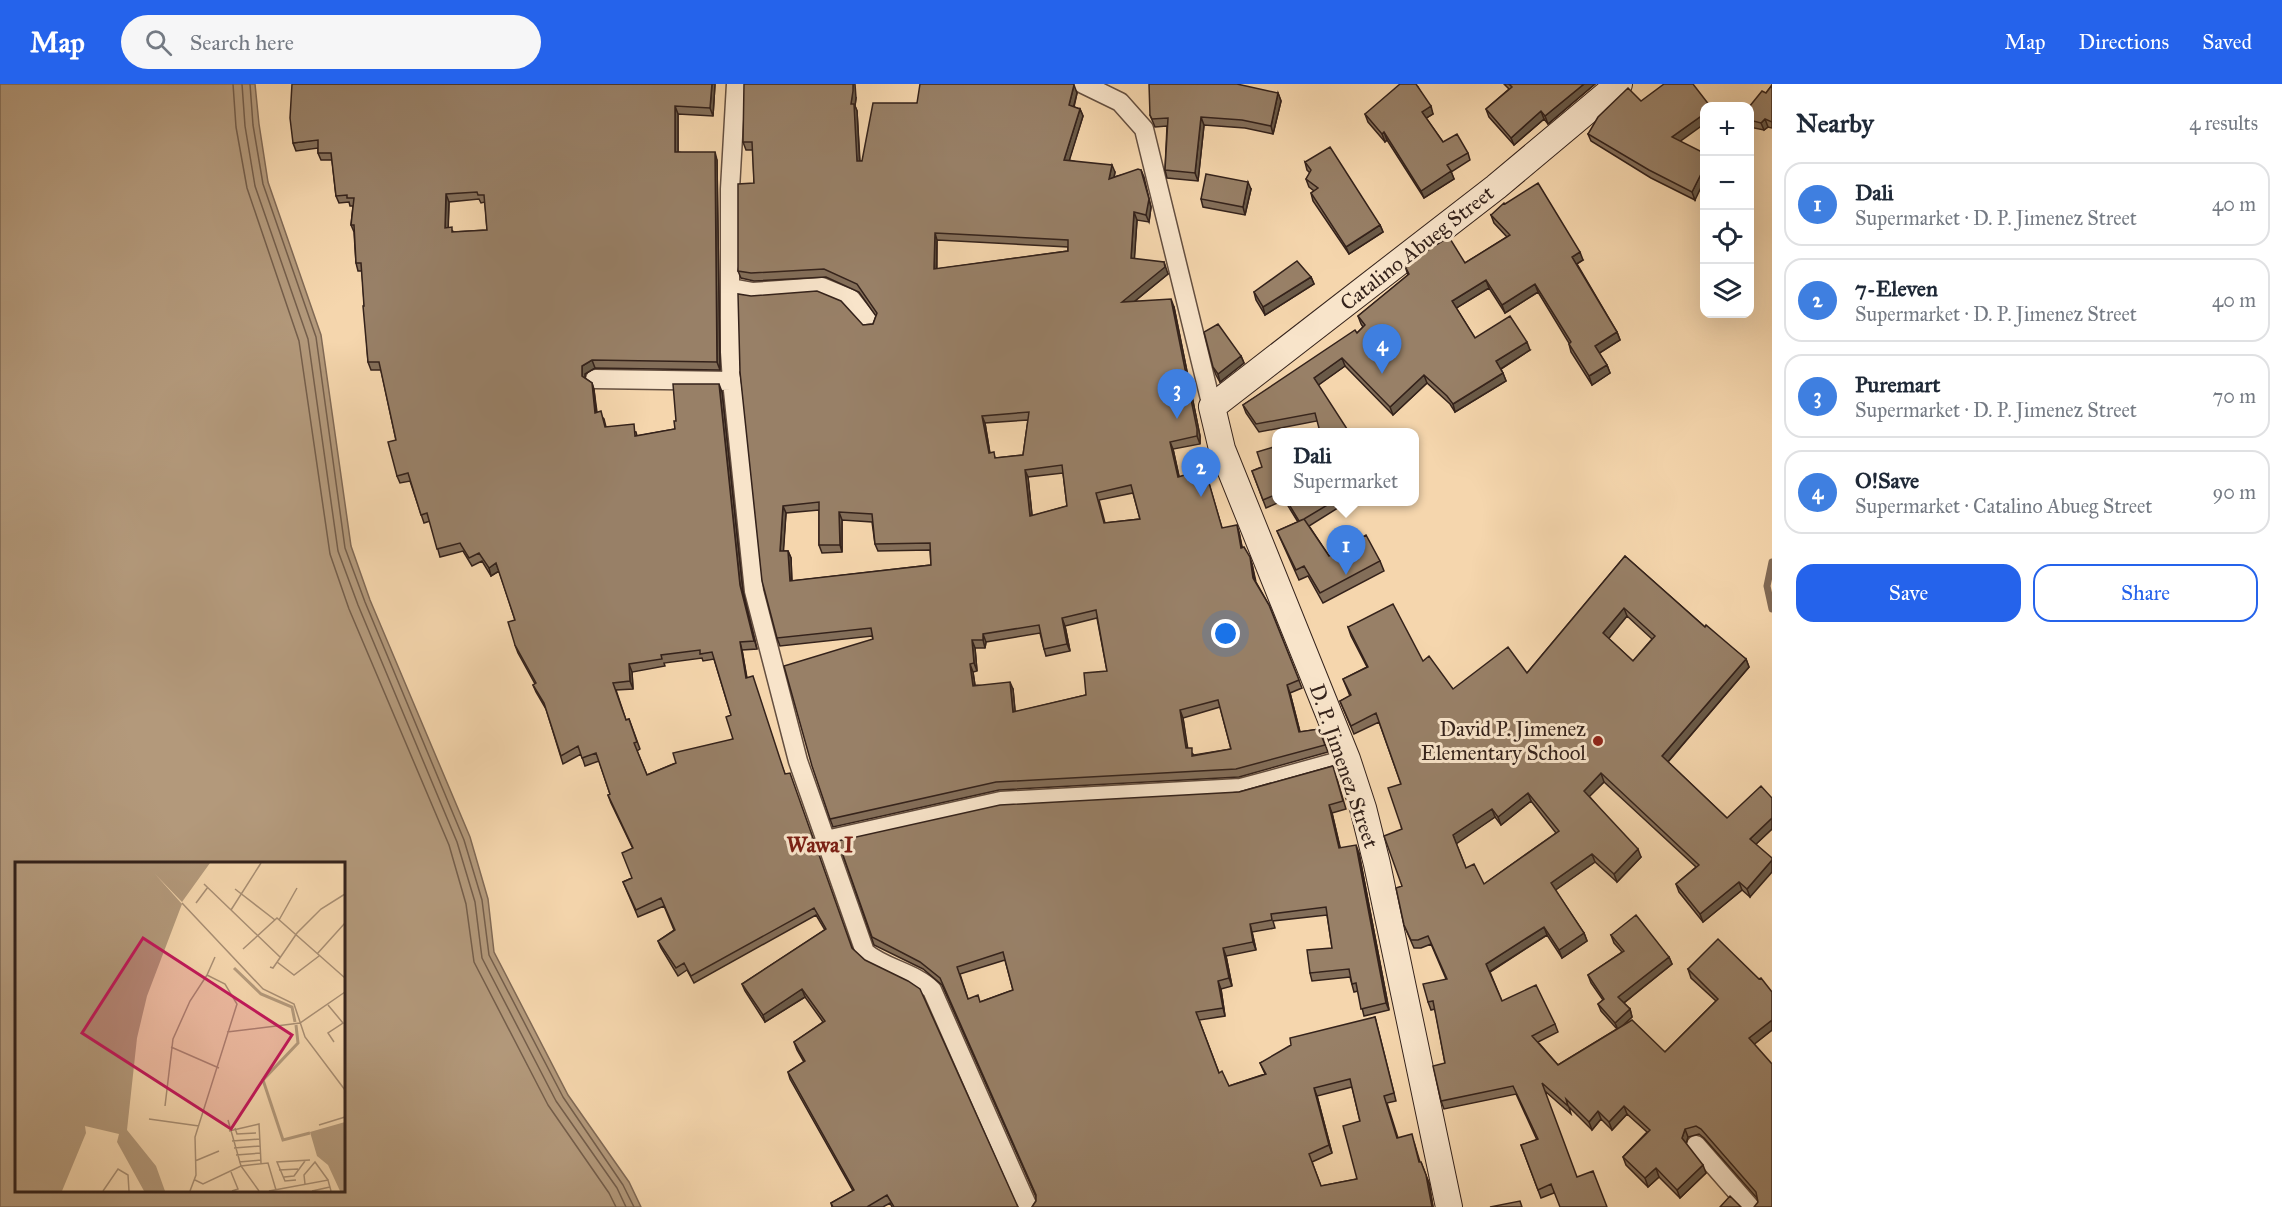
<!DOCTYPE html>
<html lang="en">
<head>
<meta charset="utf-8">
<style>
	body { margin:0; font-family:"IM FELL Great Primer",serif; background:#f6f6f7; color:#1f2937 }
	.controls { position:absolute; right:18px; top:18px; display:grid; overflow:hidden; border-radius:12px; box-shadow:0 6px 24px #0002 }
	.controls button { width:54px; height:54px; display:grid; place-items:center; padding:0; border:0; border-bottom:2px solid #e0e1e3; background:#fff; color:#1f2937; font:30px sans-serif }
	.you { position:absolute; left:1226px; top:550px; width:21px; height:21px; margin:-15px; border:4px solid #fff; border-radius:50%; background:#1a73e8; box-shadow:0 0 0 9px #1a73e833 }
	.badge { display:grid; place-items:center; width:39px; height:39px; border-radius:50%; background:#2563eb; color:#fff; font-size:20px; font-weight:700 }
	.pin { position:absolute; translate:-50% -50px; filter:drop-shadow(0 2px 3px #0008) }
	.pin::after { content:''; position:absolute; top:32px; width:21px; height:18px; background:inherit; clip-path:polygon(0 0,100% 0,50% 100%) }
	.popup { position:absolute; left:1272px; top:344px; width:147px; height:78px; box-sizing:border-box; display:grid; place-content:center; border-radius:12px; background:#fff; filter:drop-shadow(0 2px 4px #0005); font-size:20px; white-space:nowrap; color:#747a83 }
	.popup b { font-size:22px; color:#1f2937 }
	.popup::after { content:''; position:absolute; left:50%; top:100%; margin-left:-12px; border:12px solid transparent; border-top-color:#fff }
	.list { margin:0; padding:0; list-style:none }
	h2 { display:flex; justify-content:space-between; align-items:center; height:78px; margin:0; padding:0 24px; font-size:26px }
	h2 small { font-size:20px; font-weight:400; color:#747a83 }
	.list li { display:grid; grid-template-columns:39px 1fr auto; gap:18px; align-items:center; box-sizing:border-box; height:84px; margin:0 12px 12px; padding:0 12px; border:2px solid #e0e1e3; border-radius:18px }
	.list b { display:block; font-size:22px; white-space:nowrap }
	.list p { margin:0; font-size:20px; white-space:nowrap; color:#747a83 }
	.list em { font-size:20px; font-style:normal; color:#747a83 }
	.actions { display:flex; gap:12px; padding:18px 24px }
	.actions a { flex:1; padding:14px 0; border:2px solid #2563eb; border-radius:18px; text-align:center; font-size:21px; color:#2563eb }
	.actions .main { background:#2563eb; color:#fff }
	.icon { flex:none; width:33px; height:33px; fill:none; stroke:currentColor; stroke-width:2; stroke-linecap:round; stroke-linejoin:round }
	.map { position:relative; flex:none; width:1772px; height:1123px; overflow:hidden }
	header { display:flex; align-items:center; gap:36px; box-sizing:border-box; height:84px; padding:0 30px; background:#2563eb; color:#fff }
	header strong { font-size:28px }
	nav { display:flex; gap:33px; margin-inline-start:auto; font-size:21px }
	.search { width:420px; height:54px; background:#f6f6f7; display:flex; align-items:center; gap:15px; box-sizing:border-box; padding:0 21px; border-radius:33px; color:#747a83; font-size:22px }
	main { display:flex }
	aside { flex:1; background:#fff }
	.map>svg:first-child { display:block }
	.water { fill:#b3997b; stroke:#806955; stroke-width:1.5; fill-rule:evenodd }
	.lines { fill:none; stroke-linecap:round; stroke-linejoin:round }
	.shore { stroke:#745e4b; stroke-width:1.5 }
	.stream { stroke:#806955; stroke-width:7 }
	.street-casing { stroke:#644f40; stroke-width:21 }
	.secondary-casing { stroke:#34221b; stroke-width:28 }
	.street { stroke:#f8e4ca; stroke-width:18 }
	.secondary { stroke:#f8e4ca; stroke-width:26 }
	.wall { fill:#836e59; stroke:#34221b; stroke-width:1.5; fill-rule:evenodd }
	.shaded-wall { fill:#6a5a48; stroke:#34221b; stroke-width:1.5 }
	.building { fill:#988067; stroke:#34221b; stroke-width:1.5; fill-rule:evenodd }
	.poi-dot { fill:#8f2418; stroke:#f8e4ca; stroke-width:2 }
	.labels { text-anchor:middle; stroke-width:6; stroke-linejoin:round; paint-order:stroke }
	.street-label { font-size:21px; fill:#34221b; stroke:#f8e4ca }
	.poi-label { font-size:21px; fill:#34221b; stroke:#f8e4ca; text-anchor:end }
	.neighbourhood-label { font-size:22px; font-weight:bold; fill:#7a1f14; stroke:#f8e4ca }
	.inset-river { fill:none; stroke:#b3997b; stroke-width:3 }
	.inset-road { fill:none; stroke:#a88e73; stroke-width:1.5 }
	.view { fill:#c2185b; fill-opacity:0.15; stroke:#c2185b; stroke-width:3 }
	.inset-edge { fill:none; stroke:#34221b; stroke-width:3 }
</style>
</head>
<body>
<header>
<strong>Map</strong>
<div class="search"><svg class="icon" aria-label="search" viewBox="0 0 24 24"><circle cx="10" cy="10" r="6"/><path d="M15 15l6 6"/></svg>Search here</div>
<nav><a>Map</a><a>Directions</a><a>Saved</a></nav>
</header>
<main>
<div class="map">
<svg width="1772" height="1123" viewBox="0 0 1772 1123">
	<rect width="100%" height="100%" fill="#f5d6ad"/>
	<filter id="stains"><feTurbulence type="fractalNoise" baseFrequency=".00333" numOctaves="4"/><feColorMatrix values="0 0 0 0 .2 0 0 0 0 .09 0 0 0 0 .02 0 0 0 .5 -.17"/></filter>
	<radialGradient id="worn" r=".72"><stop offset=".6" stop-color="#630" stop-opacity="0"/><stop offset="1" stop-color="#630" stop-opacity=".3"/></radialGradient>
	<path class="water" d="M0,0h255l4,40 9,58 53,153 30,211 19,54 100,237 18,62 6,53 74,143 61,87 12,25h-641zM16,780h328v326h-328z"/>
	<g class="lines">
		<path class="shore" d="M233,0l3,43 11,61 52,153 31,213 19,55 100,236 17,59 8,58 74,143 61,88 7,14
			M242,0l3,42 10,60 53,153 30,212 20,54 99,237 18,60 7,56 74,143 61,87 9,19
			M250,0l3,41 10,59 53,153 29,211 20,54 99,238 18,60 7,55 74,142 60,88 11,22"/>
		<path class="stream" d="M1772,478l-5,24 5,23"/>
		<defs>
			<path id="street" d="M736,0l-6,105v163l2,29 22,210 44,170 67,191c20,17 49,20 67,38l96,217
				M1083,0l37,18 24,27 68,278
				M731,204l22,4 69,-5 29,12 18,23
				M595,295l137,2
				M826,756l175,-39 240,-13 106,-29
				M1696,1061l54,62"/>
			<path id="secondary" d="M1449,1123l-72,-343 -14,-56 -16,-49 -125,-310 -10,-42 284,-220 123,-103"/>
		</defs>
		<use href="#street" class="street-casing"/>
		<use href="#secondary" class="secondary-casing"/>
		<use href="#street" class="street"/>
		<use href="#secondary" class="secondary"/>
	</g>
	<path class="wall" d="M715,0l-2,32 -35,-2v38l39,8 3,210 -125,-2 -10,6v4l7,5 2,7 3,22 7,7 2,8 30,5 1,4 38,-7 1,-8 46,-29 21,200 14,57 -15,1 5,28 38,96 67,174 166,259h-126l-2,-4 -7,4h-51l-1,-4 22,-12 -63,-112 -2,-7 16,-10 -7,-12 -3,-8 29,-20 -18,-25 -40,25 -20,-31 -3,-7 83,-54 -9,-15 -122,68 -7,-13 -9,6 -17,-28 -3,-7 16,-11 -10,-24 -26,11 -15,-35 9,-4 1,-29 -22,-46 -3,-8 2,-1 -11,-33 -14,5 -4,-12 -18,10 -17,-55 -10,-17 -3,-7 2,-1 -17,-31 -3,-8v-25l-16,-49 -8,5 -9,-15 -10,5 -9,-15 -23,6 -10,-36 -6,2 -14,-42 -10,2 -3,-7 -1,-36 -15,-70h-10l-3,-8 -6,-91h-4l-2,-8 -2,-31 -3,-7 2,-19h-3l-1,-4 -10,1 -3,-7 -4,-36h-11l-3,-7v-5l-22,3 -3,-8zM479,115l2,4 4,-1 2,28 -33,2 -6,-5 1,-25zM702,574l1,3 11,-2 17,56 2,24 -86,36 -10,-24 3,-2 -11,-30 -3,1 -10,-30 17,-1 -1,-17 33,-6 -1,-3z
		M1504,0h91l-47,40 -4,-5 -30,26 -25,-28 -3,-8 23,-20z
		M1772,1v43l-4,-1 -4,3 -15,-3v-20l17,-14z
		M1418,3l15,27 -7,4 17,24 25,11 2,7 -19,12 3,7 -30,19 -37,-58 -2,2 -17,-20 -3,-8z
		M1077,9l-3,14 6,2 3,7 -14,44 46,12 -1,5 27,-7 3,7 7,30 -2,15 -12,-2 -3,39 34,15 -33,27 39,6 26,129v8l-27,5 6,28h28l15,51 17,4 3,16 10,16 4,18 13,23 33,83 -12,5 10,39 19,-3 9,23 -89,25 -240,13 -166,37 -3,-8 43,-180 -1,-3 -92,10 -3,-8 -37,-266 123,-47 10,-1 3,-8 -17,-24 -33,-15 -72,4 -13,-3 -3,-7 16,-88 -1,-33h-7l-3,-8 113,-44 -1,8 2,5 3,50h2l55,-58zM937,156l131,7v4l-131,18zM1028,336l-5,35 -27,3 -6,-5 -5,-30zM1063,389l4,33 -35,10 -4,-39zM1133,409l7,26 -35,4 -6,-23zM819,426v35l3,8 20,-1v-32l30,2 3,22 3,7 52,-1 1,15 -139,16 -1,-23 -3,-7h-5l3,-38zM1097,534l10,53 -21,24 -71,17 -2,-23 -38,-4 -2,-13 4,-1 -2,-23h10l1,-6 54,-9 4,16 2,7 24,-5 -5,-25zM1220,623l11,42 -37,6 -7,-7 -4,-30z
		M1278,9l3,8 -8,33 -28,-6 -41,-3 -6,56 -31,-3 -2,-8 2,-44 -12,1 -5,-12z
		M1588,50l92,7 15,59 -44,-22 -60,-37z
		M1305,78l75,63 3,7 -34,22 -36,-53 -2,-8 3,-2 -5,-4 -3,-8 4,-6 -3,-3z
		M1251,105l-6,26 -42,-8 -2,-8z
		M1491,131l92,45 -6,4 40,68 3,8 -21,13 8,12 3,8 -18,12 -21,-33 -2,-8v-1l-31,-51 -33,21 -16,-25 -33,20 19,30 55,12 -29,19 5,12 -51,31 -5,-8 -23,-21 -34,32 -48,-49 -27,19 -1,36 -58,11 -13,-19 -3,-8 114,-72 6,-6 -2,-3 -3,-8 50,-41 -3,-9 60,-3 42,-26 -13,-14z
		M1311,193l3,7 -49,31 -9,-15 -2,-8z
		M1241,272l3,7 -24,19 -4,-7 -3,-8z
		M1277,362v55h5l-16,7 -14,-37 10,-4z
		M1285,417h64l-40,25 20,30 51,5 4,10 -61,32 -15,-27 -9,4 -18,-40 -4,-9 21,-9z
		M1625,472l80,71 41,32 3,8 -81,95 59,56 45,11 -16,15 -6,53 -8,-7 -39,32 -24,-30 -3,-8 20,-17 -92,-85 -15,14 52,61 -24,25 -22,-20 -40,28 29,43 3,8 -25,17 -15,-23 -57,37 12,29 53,23 3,8 -20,10 20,23 59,-36 -16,-18 -3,-7 5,-4 -12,-17 -3,-8 34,-23 -8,-9 -3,-8 58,22 3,7 -48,39 6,6 2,8 -10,9 43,26 51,-51 -25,-23 -3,-9 84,23v38l-18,14 4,158 -1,-4 -53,-60 -5,-4 -11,3 -2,7 20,29 -26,25 -21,-21 -11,10 -22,-22 -3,-8 24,-25 -20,-18 -15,16 -11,-11 -9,11 -23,-23 2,7 -25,-22 8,101 -13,5 -20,-53 16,-5 -21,-46 -72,15 -3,-8 4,-38 -10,-54 -4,1 -3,-8 18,-23 -15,-35 -10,4h-7l-10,-23 -2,-39 -1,-102 -22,-62 -25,12 -14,-33 10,-5 -7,-17 24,-12 -16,-31 -3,-9 75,34 30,28 74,-16zM1627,532l25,23 -19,22 -25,-23zM1531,717l25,32 -72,51 -18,-16 -10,-25 39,-26 6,8z
		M1333,682l13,43 -14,4 8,35 19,5 30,157 -25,6 -6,-25 -4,1 -4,-15 -38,4 -2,-8 22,-25 -5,-33 -54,6 2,7 -23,4 4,18 -30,6 6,30 -11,3 4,27 -26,4 20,53 10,13 36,-12 -5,-11 115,-46 21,84 -9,2 11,35 16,4 6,20 9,21 4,24h-401l4,-6v-4l-94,-212 -19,-16 -49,-24 -36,-104 401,-49zM1005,876l8,30 -33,12 -12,-3 -8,-25zM1352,1003l8,34 -3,58 -36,7 -9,-24 20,-9 -15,-57z"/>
	<path class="shaded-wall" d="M712,0h3l-2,32 -3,-8z
		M853,0h2l1,14 -1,8 2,5 3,58 -3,-8 -6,-57z
		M1584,0h11l-47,40 -3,-8z
		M1074,1l3,8 -5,20 -3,-8z
		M1278,9l3,8 -8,33 -2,-8z
		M675,22l3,8v46l-3,-8z
		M1431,22l2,8 -8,5 -3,-7z
		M1080,25l3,7 -16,52 -3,-8z
		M1541,27l3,8 -30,26 -3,-7z
		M1704,30v10l-29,21 -3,-8z
		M1201,33l3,8 -6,56 -3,-8z
		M1765,35l3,8 -4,3 -3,-7z
		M1384,48l3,8 -2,2 -3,-8z
		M715,68l2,8 3,210 -3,-8z
		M1112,81l3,7 -3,15 -3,-8z
		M1704,84v13l-9,19 -3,-8z
		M1141,86l10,37 -2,15 -3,-7z
		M1451,87l3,8 -30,19 -3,-7z
		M1248,98l3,7 -6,26 -2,-8z
		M446,110l3,8 -1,33 -3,-7z
		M1134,128l3,8 -3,46 -3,-8z
		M1380,141l3,7 -34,22 -3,-7z
		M935,149l2,7 -1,37 -2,-8z
		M1580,168l3,8 -8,5 -3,-8z
		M1164,178l4,12 -43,35 -3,-7z
		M1311,193l3,7 -49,31 -2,-8z
		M1486,196l3,8 -34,21 -3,-8z
		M1535,200l3,8 -33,21 -3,-8z
		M1171,215l3,8 26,129v8l-3,-8z
		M1617,248l3,8 -22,14 -3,-8z
		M1527,258l3,8 -31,20 -3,-9z
		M1241,272l3,7 -24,19 -2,-8z
		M1342,274l3,8 -28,20 -3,-8z
		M592,276l3,8 -10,6v10l-3,-8v-10z
		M1607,281l3,8 -18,12 -3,-9z
		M1503,289l3,8 -51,31 -2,-8z
		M1424,291l3,8 -34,32 -3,-8z
		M592,299l2,7 3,30 -2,-7z
		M719,300l3,8 21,200 14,57 -17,-64z
		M982,332l3,7 6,38 -2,-8z
		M1170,358l3,7 8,36 -3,-8z
		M1025,386l3,7 5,47 -3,-8z
		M783,422l3,7 -3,46 -3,-8z
		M839,428l3,8v32l-2,-7z
		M1237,441l2,7 5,24 -3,-8z
		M788,467l3,7 1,31 -2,-8z
		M1250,473l2,7 4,22 -3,-8z
		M496,479l3,8 -8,5 -2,-8z
		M1624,524l3,8 -21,26 -3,-9z
		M1062,534l3,8 5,25 -3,-7z
		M983,550l3,8 -1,6 -2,-8z
		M972,556l3,8 2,23 -3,-8z
		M740,558l2,8 6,36 -2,-8z
		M1746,575l3,8 -84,98 -3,-9z
		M629,580l3,8 1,17 -3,-8z
		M970,580l3,8 3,21 -3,-7z
		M1010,598l3,7 3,31 -3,-8z
		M1287,601l3,8 12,47 -3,-8z
		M1180,626l3,8 6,38 -3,-8z
		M1601,689l3,9 -17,17 -3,-8z
		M1528,709l3,8 -30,24 -3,-8z
		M1329,721l3,8 10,42 -3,-7z
		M1492,725l3,8 -39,27 -3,-9z
		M1772,734v11l-19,18 -3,-8z
		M1356,761l3,8 30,157 -3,-7z
		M1638,765l3,8 -24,25 -3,-8z
		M1592,770l3,8 -41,29 -3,-8z
		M1772,776v12l-22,25 -3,-8z
		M1739,798l3,8 -39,32 -3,-8z
		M1250,840l2,8 4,18 -3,-8z
		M1544,843l3,8 -58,37 -3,-8z
		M1584,849l3,8 -25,17 -3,-8z
		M1223,864l3,8 6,30 -3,-8z
		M1669,873l3,7 -51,41 -3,-8z
		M1218,897l3,8 4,27 -2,-8z
		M802,905l3,8 -40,25 -2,-7z
		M1630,925l2,8 -14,13 -3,-7z
		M1772,936v10l-20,16 -3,-8z
		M1314,1004l3,8 15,57 -3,-8z
		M1624,1022l3,8 -15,16 -3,-8z
		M1598,1027l3,8 -9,11 -3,-8z
		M1685,1045l3,8 -3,10 -3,-9z
		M1421,1078l8,21 4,24h-1z
		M1703,1081l3,8 -26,25 -3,-8z
		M1656,1084l3,9 -11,10 -3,-9z"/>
	<path class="building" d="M292,0h420l-2,24 -35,-2v46h40l2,210 -125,-2 -10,6v10l10,7 3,30 6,-2 4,16 29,-3 1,12 40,-7 -1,-8h2l-3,-37h46l21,201 14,56 -14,1 6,36 7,-2 32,98 5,-1 62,175 13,12 43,21 12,8 98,218h-124l-7,-12 -20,12h-34l-2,-4 23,-13 -66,-118 17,-11 -11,-19 31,-21 -23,-32 -39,26 -21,-31 84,-55 -12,-21 -123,68 -7,-13 -8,5 -18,-27 17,-11 -14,-32 -25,12 -13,-28 9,-4 -10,-25 11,-5 -25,-53 2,-1 -14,-41 -14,5 -4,-12 -17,10 -17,-53 -11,-18 3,-2 -21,-38 -7,-23 7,-2 -19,-57 -7,5 -10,-15 -10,5 -9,-15 -23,6 -10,-36 -6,2 -13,-42 -11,3 -9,-34 8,-2 -17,-78h-11l-5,-56h1l-3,-43h-5l-2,-38h-3l3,-27h-7v-3l-11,1 -5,-43h-13v-13l-25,3 -3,-25zM477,108l1,3h6l3,35 -35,2v-5l-7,1 1,-34zM700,566v4l12,-2 19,63 -5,2 7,22 -60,14 3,10 -29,12 -13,-32 3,-1 -8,-23 -3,1 -13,-37 17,-2 -1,-17 33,-5 -1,-4z
		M744,0h109v7l-2,13h3l3,57h5l11,-58h44l3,-19h153l1,1 -5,20 11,4 -16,51 48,5 -3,14 29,-10 3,1 8,29 -3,16 -12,-3 -3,46 33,4 1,5 -43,35 49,-3 26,130v7l-27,6 8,35 27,-8 17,59 15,-3 4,23 3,-1 6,10 3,21 16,27 30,75 -12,5 12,47 20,-3 6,16 -89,24 -240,13 -166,37 -18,-53 -28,-100 89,-27 -2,-11 -94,10 -15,-57 -22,-209 -2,-78 13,2 66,-5 24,10 22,24 10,-1 4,-11 -20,-29 -33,-15 -73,4 -13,-2v-87l16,-1 -2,-41h-9zM935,149l133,7v11l-134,18zM1029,328l-6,43 -28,3 -1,-6 -5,1 -7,-37zM1062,381l5,41 -37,10 -5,-46zM1131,401l9,34 -36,4 -8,-30zM819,418v43h21l-1,-33 33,2 3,30 55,-1 1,22 -141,16 -2,-30h-8l3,-45zM1096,526l11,61 -23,2 2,22 -73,17 -3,-30 -37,4 -3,-22 4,-1 -2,-23h11v-6l56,-9 5,24 23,-5 -5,-26zM1218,616l13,49 -39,7v-8h-6l-6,-38z
		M1149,0h88l41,9 -7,33 -29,-6 -41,-3 -6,56 -30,-3 3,-52 -16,1 -2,-4z
		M1400,0h16l15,22 -9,6 21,30 14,-8 11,19 -21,12 4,6 -30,20 -37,-59 -2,2 -17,-20z
		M1509,0h75l-39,32 -4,-5 -30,27 -25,-29 26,-22z
		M1664,0h29l17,22h-6v8l-32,23 32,16v15l-12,24 -43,-22 -61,-36 10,-17 30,-29 13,13z
		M1772,1v37l-7,-3 -4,4 -12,-3v-13l13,-16 4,2z
		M1330,63l50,78 -34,22 -35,-54 7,-5 -12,-9 5,-9 -6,-8z
		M1206,90l42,8 -5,25 -42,-8z
		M1538,99l42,69 -8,5 45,75 -22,14 12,19 -18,11 -20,-32 2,-2 -36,-58 -33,21 -16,-25 -34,21 23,37 35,-22 17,26 -31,19 7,12 -50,31 -6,-8 -23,-21 -34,32 -48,-49 -28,20 35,54h-29l-5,-19 -59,11 -13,-19 112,-75 2,3 8,-8 -7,-9 51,-42 -4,-8 10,-8 34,-21 16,26 45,-28 -19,-20 13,-12 1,1z
		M1297,177l14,16 -48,30 -9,-15z
		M1218,240l23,32 -23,18 -5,-7 -9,-35z
		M1277,362v48l-14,6 -11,-29 10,-4 -5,-15z
		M1287,417h47l-30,18 -5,2z
		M1304,435l25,37 37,-21 14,26 -60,32 -16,-27 -8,4 -19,-39z
		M1625,472l80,71 1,-2 40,34 -84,97 65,62 34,-32 11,12v20l-22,21 22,19v2l-25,29 -8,-7 -39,32 -24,-30 23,-19 -98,-92 -17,18 54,58 -24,25 -22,-20 -41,29 33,50 -25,17 -15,-23 -58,37 16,37 34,-16 19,39 -23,12 26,29 74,-45 33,32 53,-53 -30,-30 30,-30 41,40 2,-1 11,14v28l-23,18 23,26v143h-18l4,-5 -2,-10 -55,-63 -5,-3 -11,3 -3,9 21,27 -26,25 -21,-22 -11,10 -22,-21 27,-27 -26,-24 -15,16 -11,-11 -9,11 -23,-23 2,7 -26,-23 35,94 16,-6 14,36h-47l-9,-23 -13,6 -17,-45 17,-6 -25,-53 -72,15 -8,-35 12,-3 -12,-62 -5,1 -5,-18 24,-5 -19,-43 -10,4h-7l-7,-15 -8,-37 6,-2 -18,-50 18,-7 -14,-41 13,-4 -25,-71 -25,13 -11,-25 11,-6 -8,-16 25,-12 -20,-40 45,-23 30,57 6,-5 24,33 55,-42 19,26zM1624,524l31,28 -22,25 -30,-28zM1528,709l31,38 -75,53 -10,-20 -8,4 -13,-33 39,-26 6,8z
		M1333,682l10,35 -14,4 10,43 17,-3 30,158 -25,6 -5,-26 -4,1 -3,-15 -39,4 -3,-23 25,-2 -6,-41 -55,7 1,6 -22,4 3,18 -30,6 6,30 -11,3 5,27 -27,4 23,61 3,-2 7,15 37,-12 -6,-11 31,-18 -1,-7 85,-21 19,76 -10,3 13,42 15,-4 7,28h2l5,13 6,32h-400l4,-6v-6l-96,-217 -20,-16 -48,-25 -34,-96 162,-36 239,-13zM1003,868l10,38 -33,12 -2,-7 -10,4 -11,-32zM1350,995l10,42 -17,5 14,53 -36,7 -12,-32 20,-9 -15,-57z
		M1636,831l33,42 -51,40 12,12 -15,14 -17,-19 6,-5 -16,-24 36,-24 -13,-16z
		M1730,1112l11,11h-21z
		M1520,1117l2,6h-32z"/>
	<circle class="poi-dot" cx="1598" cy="657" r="6"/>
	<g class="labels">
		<g class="street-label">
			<text transform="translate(1417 164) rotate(-38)" y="7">Catalino Abueg Street</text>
			<text transform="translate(1344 682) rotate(71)" y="7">D. P. Jimenez Street</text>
		</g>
		<g class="poi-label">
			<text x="1586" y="652">David P. Jimenez<tspan x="1586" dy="24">Elementary School</tspan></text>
		</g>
		<g class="neighbourhood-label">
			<text x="820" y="768">Wawa I</text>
		</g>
	</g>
	<g transform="translate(15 778)">
		<rect width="330" height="330" fill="#f5d6ad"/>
		<path d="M0,1h195l-28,39 -27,-28 27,30 -35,92 -10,42 -10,92 29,36 9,25h-21l-27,-49 2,-8 -34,-8 1,7 -24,58h-47zM330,260v69h-5l-12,-26 -11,-9 -7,-24z" fill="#b3997b"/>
		<path class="inset-river" d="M219,106l27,26 31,13 3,15M281,163l2,18 -35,37 20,60 27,-7"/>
		<path class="inset-road" d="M189,22l76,73M220,27l40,31M167,41l81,86 31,15 11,33 40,53M181,41l12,-16M216,48l30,-47M264,58l18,-32M228,87l34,-31 68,60M302,92l28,-31M262,100l17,13 25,-19M255,105l3,1 24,-35 24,-24 24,-15M192,113l8,-18M313,143l15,18 -15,10 6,9M212,170l73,-9 45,-31M156,185l48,21M150,244l8,-67 17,-38 17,-26 18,9 12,20 -42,133 1,38 -6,16M134,257l50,7M213,258l13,46 18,25M304,263l26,-8M220,266l2,6 19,-1M214,269l30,-7 2,39M217,279l28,-2M219,286l26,-2M221,293l25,-2M180,299l24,-10M224,300l22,-2M264,308l19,-1M216,310l7,17 -6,2M269,315l10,-1 11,-15M180,318l8,4 38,-18 27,-3 8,27M281,318l-11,1 -8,-19 33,-2M290,322l-1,-9 11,-13 13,18M88,329l15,-22 10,6 1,16M254,329l59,-11 3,11M297,329l18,-4"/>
		<path class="view" d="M128,76l149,97 -61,94 -149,-96z"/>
		<rect width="330" height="330" class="inset-edge"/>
	</g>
	<rect width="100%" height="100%" filter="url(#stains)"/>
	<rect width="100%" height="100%" fill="url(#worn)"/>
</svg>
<div class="controls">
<button>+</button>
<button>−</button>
<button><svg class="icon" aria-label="locate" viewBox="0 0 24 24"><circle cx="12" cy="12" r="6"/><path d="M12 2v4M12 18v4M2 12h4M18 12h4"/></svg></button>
<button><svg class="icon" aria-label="layers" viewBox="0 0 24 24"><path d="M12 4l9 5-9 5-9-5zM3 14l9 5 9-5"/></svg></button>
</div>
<div class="you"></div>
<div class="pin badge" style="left:1346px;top:491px;background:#3f7fe0">1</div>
<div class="popup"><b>Dali</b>Supermarket</div>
<div class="pin badge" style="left:1201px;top:413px;background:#3f7fe0">2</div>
<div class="pin badge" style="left:1177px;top:335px;background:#3f7fe0">3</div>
<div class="pin badge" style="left:1382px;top:290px;background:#3f7fe0">4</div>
</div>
<aside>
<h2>Nearby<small>4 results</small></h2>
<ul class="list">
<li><span class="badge" style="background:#3f7fe0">1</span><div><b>Dali</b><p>Supermarket · D. P. Jimenez Street</p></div><em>40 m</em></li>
<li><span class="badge" style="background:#3f7fe0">2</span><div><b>7-Eleven</b><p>Supermarket · D. P. Jimenez Street</p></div><em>40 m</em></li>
<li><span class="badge" style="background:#3f7fe0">3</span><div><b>Puremart</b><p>Supermarket · D. P. Jimenez Street</p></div><em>70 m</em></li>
<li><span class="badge" style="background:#3f7fe0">4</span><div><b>O!Save</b><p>Supermarket · Catalino Abueg Street</p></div><em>90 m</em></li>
</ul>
<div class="actions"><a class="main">Save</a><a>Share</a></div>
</aside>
</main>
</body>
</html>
